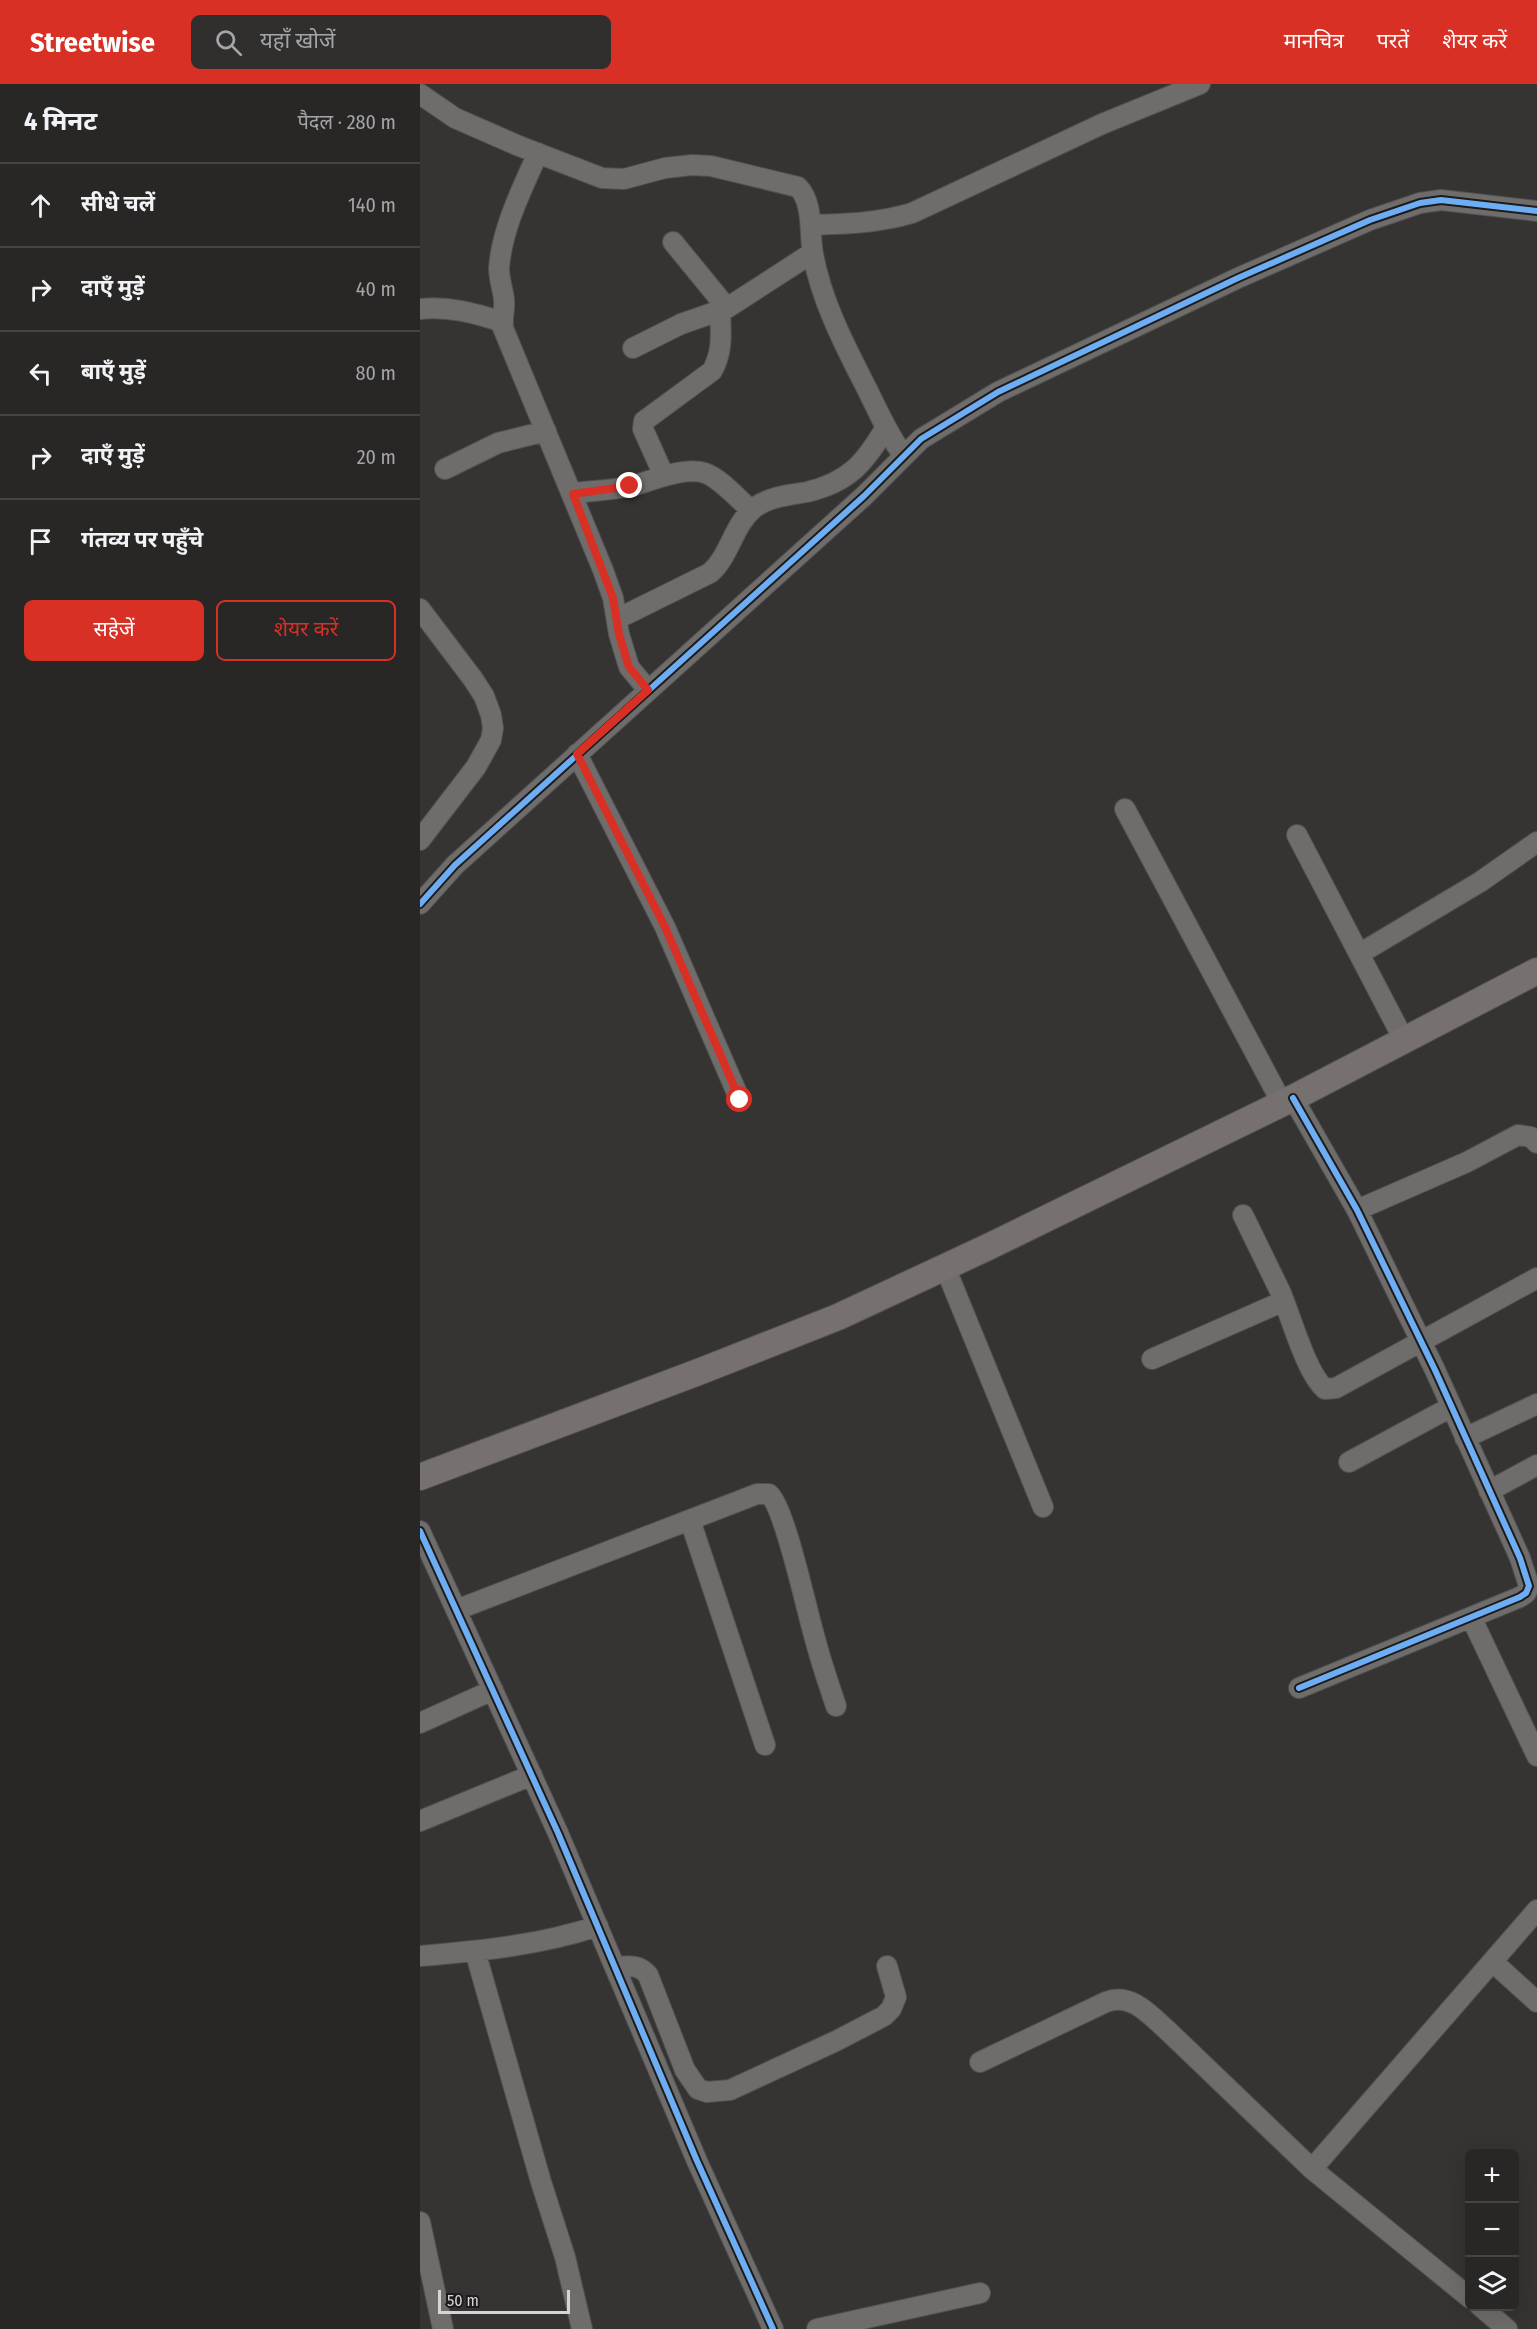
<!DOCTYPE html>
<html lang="hi">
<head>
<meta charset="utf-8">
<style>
	body { margin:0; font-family:"Fira Sans Condensed","Noto Sans Devanagari",sans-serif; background:#302f2e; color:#f1f3f6 }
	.controls { position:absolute; right:18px; bottom:18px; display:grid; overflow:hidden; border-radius:9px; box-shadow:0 6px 24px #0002 }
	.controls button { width:54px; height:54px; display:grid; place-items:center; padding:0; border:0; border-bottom:2px solid #444443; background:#282726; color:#f1f3f6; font:30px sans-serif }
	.scale { position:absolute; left:18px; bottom:15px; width:132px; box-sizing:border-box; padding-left:6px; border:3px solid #d6d4d4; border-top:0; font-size:16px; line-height:21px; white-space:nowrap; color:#d6d4d4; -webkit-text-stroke:4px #1d1b1b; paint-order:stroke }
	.stop { position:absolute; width:18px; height:18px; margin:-14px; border:4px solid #d93025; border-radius:50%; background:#fff }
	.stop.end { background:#d93025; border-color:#fff; box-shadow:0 2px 6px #0008 }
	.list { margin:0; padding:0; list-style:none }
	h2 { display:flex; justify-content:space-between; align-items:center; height:78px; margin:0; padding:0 24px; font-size:26px }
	h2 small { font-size:20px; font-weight:400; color:#a5a5a7 }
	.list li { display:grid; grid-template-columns:39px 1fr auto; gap:18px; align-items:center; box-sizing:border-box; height:84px; padding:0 24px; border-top:2px solid #444443 }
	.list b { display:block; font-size:22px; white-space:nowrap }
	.list em { font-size:20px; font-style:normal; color:#a5a5a7 }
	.actions { display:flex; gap:12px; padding:18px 24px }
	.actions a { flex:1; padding:14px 0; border:2px solid #d93025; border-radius:9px; text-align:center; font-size:21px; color:#d93025 }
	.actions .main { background:#d93025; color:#fff }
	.icon { flex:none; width:33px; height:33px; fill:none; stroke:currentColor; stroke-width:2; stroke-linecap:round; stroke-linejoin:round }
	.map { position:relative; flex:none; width:1117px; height:2245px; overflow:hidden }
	header { display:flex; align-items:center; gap:36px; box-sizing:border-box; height:84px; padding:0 30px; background:#d93025; color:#fff }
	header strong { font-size:28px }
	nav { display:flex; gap:33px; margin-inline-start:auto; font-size:21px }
	.search { width:420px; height:54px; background:#302f2e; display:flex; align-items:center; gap:15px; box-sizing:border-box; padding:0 21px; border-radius:9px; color:#a5a5a7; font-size:22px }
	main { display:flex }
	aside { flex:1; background:#282726 }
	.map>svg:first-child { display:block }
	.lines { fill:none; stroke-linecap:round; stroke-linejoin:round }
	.minor-casing { stroke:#525150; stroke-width:22 }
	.major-casing { stroke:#525150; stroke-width:28 }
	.minor { stroke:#6e6d6c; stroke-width:20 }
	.major { stroke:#76706e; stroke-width:26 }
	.cycleway-casing { stroke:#1d1b1b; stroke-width:10 }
	.cycleway { stroke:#6dadf4; stroke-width:6 }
	.route { stroke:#d93025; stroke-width:8 }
</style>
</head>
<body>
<header>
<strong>Streetwise</strong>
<div class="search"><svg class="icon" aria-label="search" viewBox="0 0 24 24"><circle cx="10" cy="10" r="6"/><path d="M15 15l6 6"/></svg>यहाँ खोजें</div>
<nav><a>मानचित्र</a><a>परतें</a><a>शेयर करें</a></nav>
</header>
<main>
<aside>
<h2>4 मिनट<small>पैदल · 280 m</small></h2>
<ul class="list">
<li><svg class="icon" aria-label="ahead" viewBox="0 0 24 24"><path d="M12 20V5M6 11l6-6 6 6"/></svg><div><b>सीधे चलें</b></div><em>140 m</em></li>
<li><svg class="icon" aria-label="right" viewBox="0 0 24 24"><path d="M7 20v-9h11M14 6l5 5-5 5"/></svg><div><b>दाएँ मुड़ें</b></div><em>40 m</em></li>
<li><svg class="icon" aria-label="left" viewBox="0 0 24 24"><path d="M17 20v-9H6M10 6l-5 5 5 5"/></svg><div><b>बाएँ मुड़ें</b></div><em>80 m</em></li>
<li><svg class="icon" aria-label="right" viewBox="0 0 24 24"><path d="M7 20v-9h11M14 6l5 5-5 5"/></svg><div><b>दाएँ मुड़ें</b></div><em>20 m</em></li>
<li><svg class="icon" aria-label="arrive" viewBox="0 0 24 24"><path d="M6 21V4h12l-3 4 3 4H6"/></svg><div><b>गंतव्य पर पहुँचे</b></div></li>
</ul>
<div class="actions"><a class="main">सहेजें</a><a>शेयर करें</a></div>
</aside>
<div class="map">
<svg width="1117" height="2245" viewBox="0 0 1117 2245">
	<rect width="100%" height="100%" fill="#353433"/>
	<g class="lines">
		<defs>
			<path id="minor" d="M0,10l35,24 64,28 83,32 22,1 41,-11 27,-3 19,1 87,21c16,16 11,47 15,67 8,46 32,92 53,133 12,24 22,48 38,69
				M118,69c-16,36 -36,75 -39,115 0,12 4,21 5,32 1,9 -2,18 -1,28l100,242 10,28 6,36 10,33 19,23
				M391,141c34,-1 68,-2 101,-12l190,-89 98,-40
				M253,158l54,66
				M0,225c29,-3 55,4 82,13
				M213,264l48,-24 46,-16 85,-55
				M25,385l53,-26 48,-12
				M244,392l-21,-47 1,-8 68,-50c11,-19 9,-38 8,-60
				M153,409c18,-2 37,-3 55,-6 21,-5 55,-21 77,-14 15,5 34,27 46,37
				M0,525l53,70 11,17 7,19 2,13 -2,12 -15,27 -56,73
				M197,535l93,-46c20,-17 23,-48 44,-65 14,-11 35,-13 53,-16 42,-10 58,-29 79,-65
				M157,670l88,173 75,173
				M705,725l157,294
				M877,751l107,205
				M0,820l35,-39 409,-369 57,-57 77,-47 240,-114 132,-58 50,-17 21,-3 96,11
				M939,870l121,-72 57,-40
				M873,1014l64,112 78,160 85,188 9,28 -3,7 -6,4 -221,91
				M937,1126l110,-48 51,-27 13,2 6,6
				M823,1131c12,25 25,51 37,76 11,25 26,82 45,98l11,-1 201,-110
				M525,1183l98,240
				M732,1275l132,-58
				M1045,1354l72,-34
				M929,1378l102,-55
				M1069,1407l48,-26
				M270,1436l75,225
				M0,1447l138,302 139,328 76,168
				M36,1526l301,-116h12c16,14 37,114 45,141 6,24 14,47 22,71
				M1051,1533l66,139
				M0,1639l73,-33
				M0,1737l112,-46
				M55,1867l66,231 24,75 17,72
				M0,1872c60,-5 121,-11 178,-30
				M1073,1878l44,40
				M195,1883c14,-1 24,-3 33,8l37,95 13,19 9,3 23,-2 106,-49 48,-25 7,-7 5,-12 -9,-31
				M560,1978l126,-60c25,-10 44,13 61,28l145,139 158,129
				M892,2085l225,-259
				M0,2138l23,107
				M1060,2222l27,23
				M397,2245l163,-36"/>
			<path id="major" d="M0,1393l281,-106 137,-54 150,-70 305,-149 244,-127"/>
		</defs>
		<use href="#minor" class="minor-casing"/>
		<use href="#major" class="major-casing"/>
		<use href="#minor" class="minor"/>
		<use href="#major" class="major"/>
		<defs>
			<path id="cycleway" d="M0,820l35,-39 409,-369 57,-57 77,-47 240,-114 132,-58 50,-17 21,-3 96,11
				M873,1014l64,112 78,160 85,188 9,28 -3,7 -6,4 -221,91
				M0,1447l138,302 139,328 76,168"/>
		</defs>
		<use href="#cycleway" class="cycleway-casing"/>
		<use href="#cycleway" class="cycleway"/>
	</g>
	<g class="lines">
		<path class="route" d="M210,402l-57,8 40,104 6,36 10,33 19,23 -71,64 88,173 75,173"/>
	</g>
</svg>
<div class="controls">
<button>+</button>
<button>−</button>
<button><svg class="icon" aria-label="layers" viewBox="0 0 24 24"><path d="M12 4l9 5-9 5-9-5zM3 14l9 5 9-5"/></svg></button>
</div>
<div class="scale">50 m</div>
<div class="stop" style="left:320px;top:1016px"></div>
<div class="stop end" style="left:210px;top:402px"></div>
</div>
</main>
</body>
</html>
